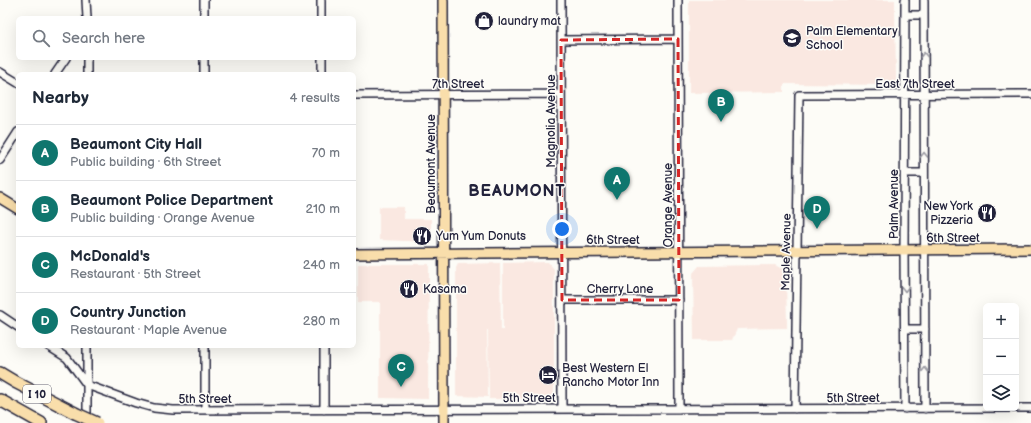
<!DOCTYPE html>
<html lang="en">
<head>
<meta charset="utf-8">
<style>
	body { margin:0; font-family:"Balsamiq Sans",sans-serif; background:#f6f6f7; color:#1f2937 }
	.controls { position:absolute; right:12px; bottom:12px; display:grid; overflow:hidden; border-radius:6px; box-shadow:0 4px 16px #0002 }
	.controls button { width:36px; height:36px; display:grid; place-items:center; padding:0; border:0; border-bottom:1px solid #e0e1e3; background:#fff; color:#1f2937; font:20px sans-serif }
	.you { position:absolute; left:562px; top:229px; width:14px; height:14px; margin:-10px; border:3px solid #fff; border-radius:50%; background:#1a73e8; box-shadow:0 0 0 6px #1a73e833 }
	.badge { display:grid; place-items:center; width:26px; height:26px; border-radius:50%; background:#0f766e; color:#fff; font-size:13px; font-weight:700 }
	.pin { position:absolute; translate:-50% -33px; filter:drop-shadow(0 1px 2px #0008) }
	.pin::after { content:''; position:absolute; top:21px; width:14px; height:12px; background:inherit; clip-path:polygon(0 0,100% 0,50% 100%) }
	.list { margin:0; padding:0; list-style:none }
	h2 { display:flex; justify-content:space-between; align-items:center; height:52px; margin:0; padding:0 16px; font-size:17px }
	h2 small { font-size:13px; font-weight:400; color:#747a83 }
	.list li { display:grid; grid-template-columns:26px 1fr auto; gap:12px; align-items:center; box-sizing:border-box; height:56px; padding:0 16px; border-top:1px solid #e0e1e3 }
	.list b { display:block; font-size:15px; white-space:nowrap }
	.list p { margin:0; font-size:13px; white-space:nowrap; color:#747a83 }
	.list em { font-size:13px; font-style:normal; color:#747a83 }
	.icon { flex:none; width:22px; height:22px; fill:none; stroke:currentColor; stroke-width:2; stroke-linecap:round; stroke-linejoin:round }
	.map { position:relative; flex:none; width:1031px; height:423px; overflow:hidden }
	.search { position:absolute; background:#fff; box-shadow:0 4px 16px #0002; left:16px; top:16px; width:340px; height:44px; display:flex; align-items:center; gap:10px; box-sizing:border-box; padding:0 14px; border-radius:6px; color:#747a83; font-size:15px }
	.panel { position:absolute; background:#fff; box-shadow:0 4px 16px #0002; left:16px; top:72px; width:340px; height:276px; border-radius:6px }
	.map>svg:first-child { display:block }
	.built { fill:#fae8e1 }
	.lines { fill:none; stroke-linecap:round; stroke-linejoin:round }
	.minor-casing { stroke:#22223b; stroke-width:10 }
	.major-casing { stroke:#22223b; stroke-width:12 }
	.highway-casing { stroke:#22223b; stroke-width:14 }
	.minor { stroke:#fdfcf7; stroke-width:7 }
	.major { stroke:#f9deab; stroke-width:9 }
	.highway { stroke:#f9deab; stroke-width:11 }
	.highway-bridge-casing { stroke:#22223b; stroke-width:14; stroke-linecap:butt }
	.highway-bridge { stroke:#f9deab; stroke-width:11 }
	.oneway { stroke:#9a9aa2 }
	.marked { fill:none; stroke:#d62828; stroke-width:3; stroke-dasharray:8 5; stroke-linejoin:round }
	.labels { text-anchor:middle; stroke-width:3; stroke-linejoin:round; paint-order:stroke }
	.shield { fill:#fdfcf7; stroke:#646373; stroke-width:1 }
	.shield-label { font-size:11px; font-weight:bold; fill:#22223b }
	.poi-label { font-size:12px; fill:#22223b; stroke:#fdfcf7; text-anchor:start }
	.street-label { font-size:12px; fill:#22223b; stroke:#fdfcf7 }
	.district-label { font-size:16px; font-weight:bold; letter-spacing:1px; fill:#22223b; stroke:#fdfcf7 }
</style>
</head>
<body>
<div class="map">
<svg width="1031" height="423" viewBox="0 0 1031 423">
	<rect width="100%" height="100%" fill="#fdfcf7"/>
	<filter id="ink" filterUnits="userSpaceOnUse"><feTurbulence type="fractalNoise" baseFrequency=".025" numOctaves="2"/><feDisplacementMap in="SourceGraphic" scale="8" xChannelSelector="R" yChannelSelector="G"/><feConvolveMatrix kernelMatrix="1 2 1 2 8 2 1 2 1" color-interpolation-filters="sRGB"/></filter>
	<g filter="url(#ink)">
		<path class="built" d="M689,0h206l1,85 -112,-1v8l-95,1z
			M379,207h25v12h27v23l-52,-2z
			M548,262l6,7v130h-65l-1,-69h-1l1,67 -32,-1v-128l2,-4 42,-1 1,67h-7h9v-67z
			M358,264h71l-1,135 -48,-1v-96h-22z
			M775,265l11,6 1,57 -50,1 -5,11h-38l-1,-67 6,-7z"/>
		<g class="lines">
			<defs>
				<path id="minor" d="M86,0l1,18
					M204,0v18
					M321,0v18
					M561,0l1,409
					M678,0l1,409
					M905,0l-1,250 1,159
					M924,0l1,409
					M905,15h19
					M561,40l117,-1
					M87,58v16
					M204,58v16
					M322,58v16
					M0,72l18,11
					M55,74l11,-16
					M354,95l207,-1
					M0,160l18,-28
					M905,173h19
					M562,300h117
					M0,315l18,12
					M905,329h20
					M48,346l19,12 20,27 49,18 18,5 19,2 858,-2
					M87,346v75
					M205,346v64
					M324,346v64
					M795,409l4,-314 232,-1"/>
				<path id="major" d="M443,0l1,423
					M0,198l18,11
					M354,254l677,-5"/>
				<path id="highway" d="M0,373l15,9 60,31
					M0,400l41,23"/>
			</defs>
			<use href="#minor" class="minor-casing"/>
			<use href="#major" class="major-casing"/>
			<use href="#highway" class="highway-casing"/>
			<use href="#minor" class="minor"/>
			<use href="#major" class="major"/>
			<use href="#highway" class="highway"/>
			<defs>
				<path id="highway-bridge" d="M75,413l22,10"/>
			</defs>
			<use href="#highway-bridge" class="highway-bridge-casing"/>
			<use href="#highway-bridge" class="highway-bridge"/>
		</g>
		<defs><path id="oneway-chevron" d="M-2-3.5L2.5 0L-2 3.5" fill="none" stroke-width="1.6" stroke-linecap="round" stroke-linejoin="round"/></defs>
		<g class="oneway">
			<use href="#oneway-chevron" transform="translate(924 55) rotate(-90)"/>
			<use href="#oneway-chevron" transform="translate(924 155) rotate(-90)"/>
			<use href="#oneway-chevron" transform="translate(905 289) rotate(90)"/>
			<use href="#oneway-chevron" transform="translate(925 370) rotate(-90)"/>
		</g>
	</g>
	<path class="marked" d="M678,39l1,261h-117l-1,-260z"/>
	<defs>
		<symbol id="shop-disc" viewBox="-11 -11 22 22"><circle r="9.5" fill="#22223b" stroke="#fdfcf7"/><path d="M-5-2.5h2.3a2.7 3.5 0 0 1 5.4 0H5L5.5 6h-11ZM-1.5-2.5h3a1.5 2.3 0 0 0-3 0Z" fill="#fff"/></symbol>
		<symbol id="school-disc" viewBox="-11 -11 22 22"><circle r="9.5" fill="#22223b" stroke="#fdfcf7"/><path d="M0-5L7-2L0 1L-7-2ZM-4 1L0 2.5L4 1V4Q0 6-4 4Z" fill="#fff"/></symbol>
		<symbol id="restaurant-disc" viewBox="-11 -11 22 22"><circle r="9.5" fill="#22223b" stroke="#fdfcf7"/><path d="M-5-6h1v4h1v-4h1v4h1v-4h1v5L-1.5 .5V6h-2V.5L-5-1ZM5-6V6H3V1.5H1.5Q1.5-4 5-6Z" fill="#fff"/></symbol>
		<symbol id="hotel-disc" viewBox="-11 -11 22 22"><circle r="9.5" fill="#22223b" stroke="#fdfcf7"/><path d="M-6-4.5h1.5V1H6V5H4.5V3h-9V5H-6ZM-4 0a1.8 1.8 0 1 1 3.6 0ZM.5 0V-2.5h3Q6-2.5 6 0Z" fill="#fff"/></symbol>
	</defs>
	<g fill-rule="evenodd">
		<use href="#shop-disc" x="473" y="10" width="22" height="22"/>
		<use href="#school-disc" x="781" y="27" width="22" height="22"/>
		<use href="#restaurant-disc" x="976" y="202" width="22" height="22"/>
		<use href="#restaurant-disc" x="411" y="225" width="22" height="22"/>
		<use href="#restaurant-disc" x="398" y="278" width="22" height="22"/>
		<use href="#hotel-disc" x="537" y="364" width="22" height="22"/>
	</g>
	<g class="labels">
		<rect class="shield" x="23" y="385" width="28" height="18" rx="3"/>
		<g class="shield-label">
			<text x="37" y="398">I 10</text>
		</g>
		<g class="poi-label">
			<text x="498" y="25">laundry mat</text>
			<text x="806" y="35">Palm Elementary<tspan x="806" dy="14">School</tspan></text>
			<text x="973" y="210" text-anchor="end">New York<tspan x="973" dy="14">Pizzeria</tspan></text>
			<text x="436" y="240">Yum Yum Donuts</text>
			<text x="423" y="293">Kasama</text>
			<text x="562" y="372">Best Western El<tspan x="562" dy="14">Rancho Motor Inn</tspan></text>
		</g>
		<g class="street-label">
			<text x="458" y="88">7th Street</text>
			<text x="915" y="88">East 7th Street</text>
			<text transform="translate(551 121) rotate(-90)" y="4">Magnolia Avenue</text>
			<text transform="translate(431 164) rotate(-90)" y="4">Beaumont Avenue</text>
			<text transform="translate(894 204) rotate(-90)" y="4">Palm Avenue</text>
			<text transform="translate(668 205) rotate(-90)" y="4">Orange Avenue</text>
			<text x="953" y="242">6th Street</text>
			<text x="613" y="244">6th Street</text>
			<text transform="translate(786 252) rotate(-89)" y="4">Maple Avenue</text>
			<text x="620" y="293">Cherry Lane</text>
			<text x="529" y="402">5th Street</text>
			<text x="853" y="402">5th Street</text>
			<text x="205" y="403">5th Street</text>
		</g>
		<g class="district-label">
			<text x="517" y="196">BEAUMONT</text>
		</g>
	</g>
</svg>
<div class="controls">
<button>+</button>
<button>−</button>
<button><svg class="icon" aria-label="layers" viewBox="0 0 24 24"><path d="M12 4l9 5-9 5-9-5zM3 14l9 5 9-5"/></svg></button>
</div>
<div class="you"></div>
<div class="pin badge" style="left:617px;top:200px">A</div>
<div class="pin badge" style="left:721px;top:122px">B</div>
<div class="pin badge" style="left:401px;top:387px">C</div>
<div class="pin badge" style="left:817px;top:229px">D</div>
<div class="search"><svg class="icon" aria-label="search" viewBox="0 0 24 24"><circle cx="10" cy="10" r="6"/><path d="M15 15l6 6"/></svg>Search here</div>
<section class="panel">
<h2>Nearby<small>4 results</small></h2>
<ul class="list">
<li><span class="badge">A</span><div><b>Beaumont City Hall</b><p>Public building · 6th Street</p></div><em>70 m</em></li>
<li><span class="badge">B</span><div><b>Beaumont Police Department</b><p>Public building · Orange Avenue</p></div><em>210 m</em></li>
<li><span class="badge">C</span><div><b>McDonald's</b><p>Restaurant · 5th Street</p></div><em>240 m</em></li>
<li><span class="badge">D</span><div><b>Country Junction</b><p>Restaurant · Maple Avenue</p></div><em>280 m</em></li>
</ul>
</section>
</div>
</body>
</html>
